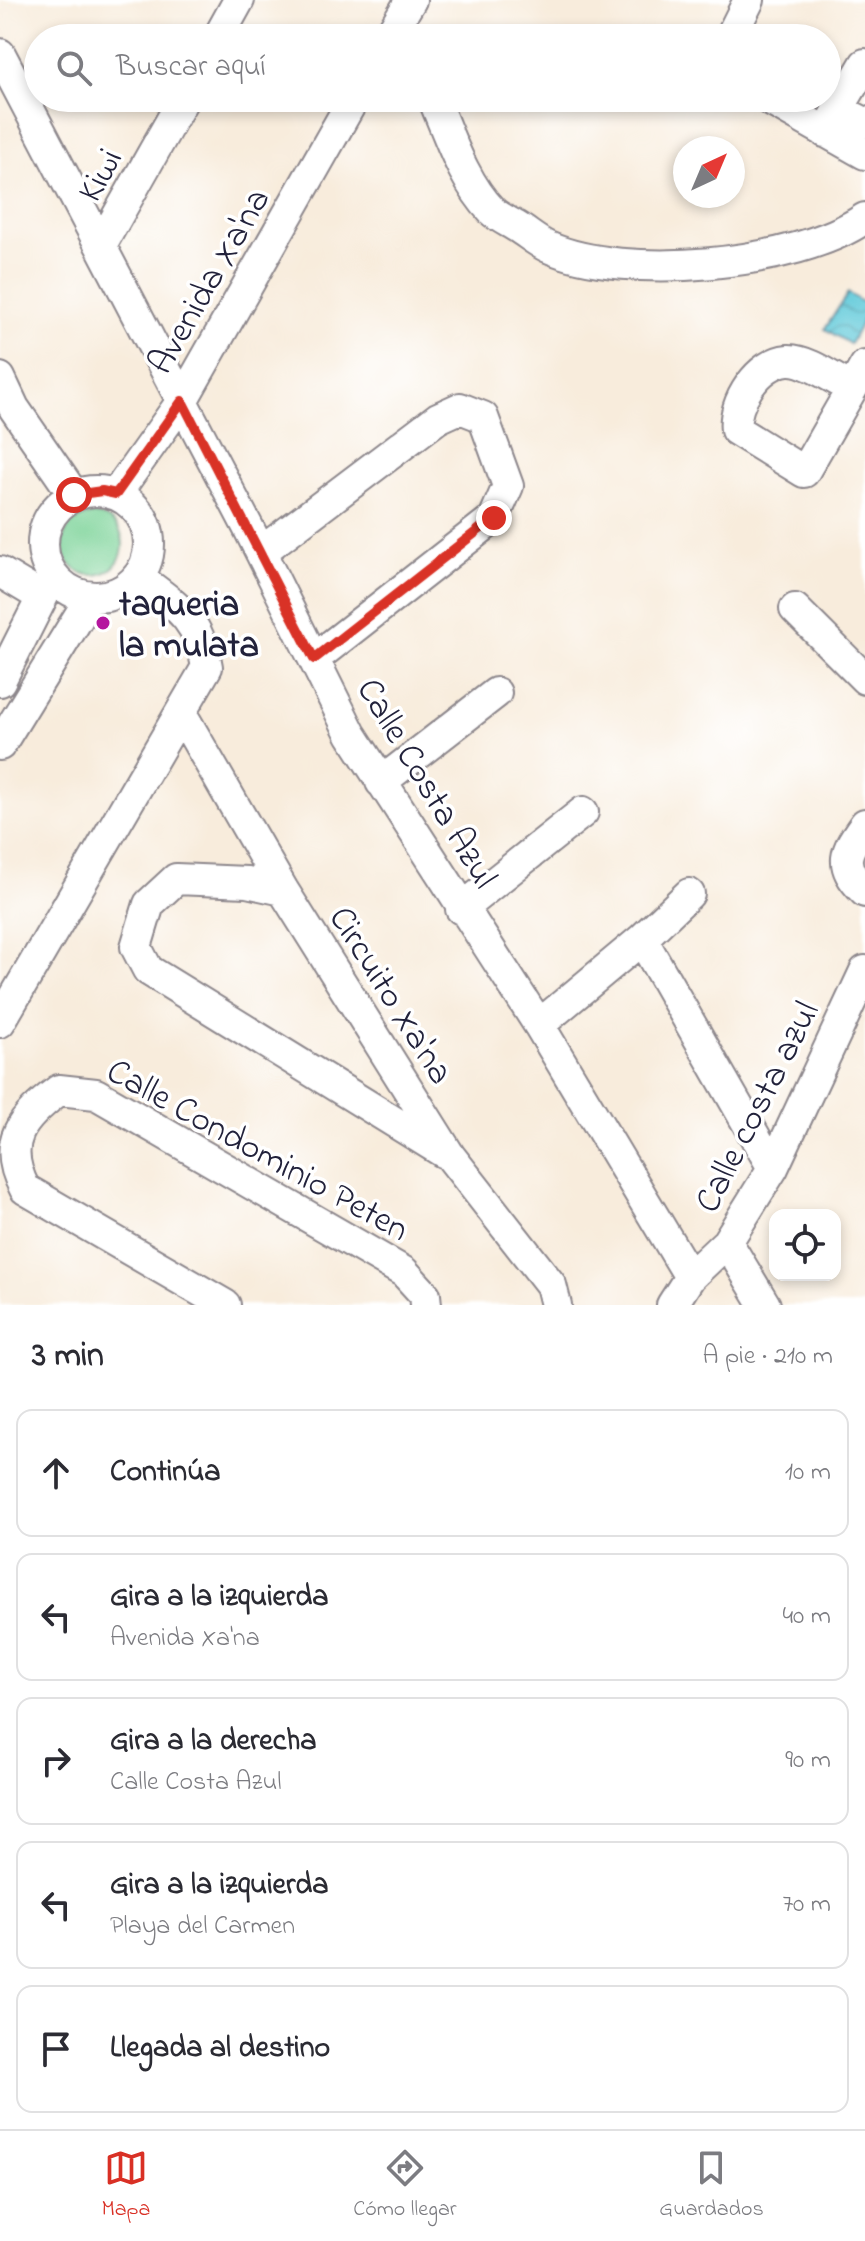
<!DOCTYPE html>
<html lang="es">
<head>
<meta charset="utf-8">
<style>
	body { margin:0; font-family:"Indie Flower",sans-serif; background:#f7f7f7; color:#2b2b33 }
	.controls { position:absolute; right:24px; bottom:24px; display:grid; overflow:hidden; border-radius:16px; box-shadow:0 4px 12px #0003 }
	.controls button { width:72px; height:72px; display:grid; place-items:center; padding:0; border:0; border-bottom:2px solid #e1e1e2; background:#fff; color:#2b2b33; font:40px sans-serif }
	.compass { position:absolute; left:673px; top:136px; width:72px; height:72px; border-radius:50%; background:#fff; box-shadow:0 4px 12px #0003; rotate:44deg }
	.stop { position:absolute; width:24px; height:24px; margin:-18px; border:6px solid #d93025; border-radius:50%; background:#fff }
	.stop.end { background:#d93025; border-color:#fff; box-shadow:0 2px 8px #0008 }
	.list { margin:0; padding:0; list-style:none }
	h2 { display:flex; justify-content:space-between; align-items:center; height:104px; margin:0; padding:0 32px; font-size:34px }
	h2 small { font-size:26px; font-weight:400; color:#7c7c81 }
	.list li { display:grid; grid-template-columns:52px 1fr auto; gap:24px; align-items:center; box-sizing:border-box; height:128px; margin:0 16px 16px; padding:0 16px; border:2px solid #e1e1e2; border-radius:16px }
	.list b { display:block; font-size:30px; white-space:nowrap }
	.list p { margin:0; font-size:26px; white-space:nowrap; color:#7c7c81 }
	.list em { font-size:26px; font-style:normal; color:#7c7c81 }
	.icon { flex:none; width:44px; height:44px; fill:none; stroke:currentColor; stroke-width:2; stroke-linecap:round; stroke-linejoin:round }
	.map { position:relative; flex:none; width:865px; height:1305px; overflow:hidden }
	.search { position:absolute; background:#fff; box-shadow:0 4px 12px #0003; left:24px; right:24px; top:24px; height:88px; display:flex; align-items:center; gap:20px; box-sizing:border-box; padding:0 28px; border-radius:44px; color:#7c7c81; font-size:30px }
	.sheet { height:824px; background:#fff }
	nav { display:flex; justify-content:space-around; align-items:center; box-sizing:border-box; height:112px; border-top:2px solid #e1e1e2; background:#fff; font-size:22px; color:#7c7c81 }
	nav a { display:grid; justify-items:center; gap:4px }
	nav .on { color:#d93025 }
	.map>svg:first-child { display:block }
	.grass { fill:#7cd398; stroke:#4f7a6a; stroke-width:2 }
	.water { fill:url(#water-waves); stroke:#40768a; stroke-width:2 }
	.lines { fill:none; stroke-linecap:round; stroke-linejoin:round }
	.minor-casing { stroke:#8d878c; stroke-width:34 }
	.minor { stroke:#fff; stroke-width:30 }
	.route { stroke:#d93025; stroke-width:10 }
	.poi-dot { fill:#b5179e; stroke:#fff; stroke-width:3 }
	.labels { text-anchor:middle; stroke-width:7; stroke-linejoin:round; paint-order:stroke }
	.street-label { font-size:36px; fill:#22223b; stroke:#fff }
	.poi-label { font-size:36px; font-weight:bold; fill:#22223b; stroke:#fff; text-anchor:start }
</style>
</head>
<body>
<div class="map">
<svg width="865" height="1305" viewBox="0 0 865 1305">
	<defs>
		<pattern id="water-waves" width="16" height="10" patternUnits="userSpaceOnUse" patternTransform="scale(2)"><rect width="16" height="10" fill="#5fc9d9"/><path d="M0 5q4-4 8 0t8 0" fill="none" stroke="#52acbb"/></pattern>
	</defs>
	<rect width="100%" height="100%" fill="#fff"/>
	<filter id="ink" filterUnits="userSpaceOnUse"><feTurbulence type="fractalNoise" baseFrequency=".0125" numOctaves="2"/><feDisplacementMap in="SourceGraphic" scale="16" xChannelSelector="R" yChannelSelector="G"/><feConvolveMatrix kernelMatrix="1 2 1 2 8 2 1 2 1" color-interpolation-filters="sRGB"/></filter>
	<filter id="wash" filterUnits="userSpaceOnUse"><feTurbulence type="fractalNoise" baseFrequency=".006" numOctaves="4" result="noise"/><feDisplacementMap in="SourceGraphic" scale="32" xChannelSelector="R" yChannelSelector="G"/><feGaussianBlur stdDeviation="1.8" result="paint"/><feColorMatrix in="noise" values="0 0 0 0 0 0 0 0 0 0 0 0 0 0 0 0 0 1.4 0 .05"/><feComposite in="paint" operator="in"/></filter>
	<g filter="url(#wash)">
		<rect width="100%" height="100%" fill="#f8ecdc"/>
		<path class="grass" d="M63 545a30 30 0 1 1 60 0a30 30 0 1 1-60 0Z"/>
		<path class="water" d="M848,293l17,11v12l-15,28 -25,-15z"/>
	</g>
	<g filter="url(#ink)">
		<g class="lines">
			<defs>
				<path id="minor" d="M218,38l21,-38
					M388,38l23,-38
					M730,38l19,-38
					M0,54l249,475 102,205 188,291 151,252
					M433,98c16,37 30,83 59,113 6,6 17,11 25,16 10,6 20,15 31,20 76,34 249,19 317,-29
					M766,98l99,56
					M837,109l28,14
					M825,132l40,-68
					M101,245l83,-147
					M0,378l14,30 60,87
					M851,388c-16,-8 -44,-29 -63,-28 -29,2 -56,43 -52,70l68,42 61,-106
					M43 544a53 53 0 1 1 106 0a53 53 0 1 1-106 0Z
					M116,494l66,-93 172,-303
					M261,552l177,-134 22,-10 23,9 25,69 -14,32 -180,141
					M0,572l40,24
					M795,609l70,70
					M0,681l53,-105
					M181,713l102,177 167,266 101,129 5,20
					M0,745l91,-148
					M381,782l115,-89
					M865,824c-20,28 -28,40 0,68
					M283,890l-36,-8 -71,-3 -27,25 -13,43 12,23 295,182
					M461,909l122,-97
					M642,939l131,229
					M0,1022l207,-355c-8,-49 -31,-61 -69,-90
					M539,1025l103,-86 47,-45
					M727,1242l38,63
					M225,1305l-200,-116c-25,-47 -3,-71 34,-99l37,4 308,178 21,23 1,10
					M672,1305l18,-28 37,-35 46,-74 92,-197"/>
			</defs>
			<use href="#minor" class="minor-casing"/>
			<use href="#minor" class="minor"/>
		</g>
	</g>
	<g class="lines" filter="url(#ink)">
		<path class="route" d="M74,495l28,-4 14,3 66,-93 132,258 180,-141"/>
	</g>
	<circle class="poi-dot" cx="103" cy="623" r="8"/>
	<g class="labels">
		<g class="street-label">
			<text transform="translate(98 174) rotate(-61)" y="13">Kiwi</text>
			<text transform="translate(207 280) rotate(-60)" y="13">Avenida Xa'na</text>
			<text transform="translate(429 782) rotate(59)" y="13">Calle Costa Azul</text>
			<text transform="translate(393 994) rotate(58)" y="13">Circuito Xa'na</text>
			<text transform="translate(755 1106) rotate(-63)" y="13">Calle costa azul</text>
			<text transform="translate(259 1148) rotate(29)" y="13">Calle Condominio Peten</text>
		</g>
		<g class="poi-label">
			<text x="119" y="615">taqueria<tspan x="119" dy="41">la mulata</tspan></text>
		</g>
	</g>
</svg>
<div class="controls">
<button><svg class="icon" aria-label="locate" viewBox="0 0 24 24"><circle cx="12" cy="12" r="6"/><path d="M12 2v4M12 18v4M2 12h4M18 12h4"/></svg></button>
</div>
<svg class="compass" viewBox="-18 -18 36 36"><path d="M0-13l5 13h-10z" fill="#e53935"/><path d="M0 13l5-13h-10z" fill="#7c7c81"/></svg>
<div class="stop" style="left:74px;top:495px"></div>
<div class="stop end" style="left:494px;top:518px"></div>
<div class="search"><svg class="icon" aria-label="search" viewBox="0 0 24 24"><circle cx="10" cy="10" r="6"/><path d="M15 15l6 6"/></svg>Buscar aquí</div>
</div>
<section class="sheet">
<h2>3 min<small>A pie · 210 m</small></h2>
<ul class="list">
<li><svg class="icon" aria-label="ahead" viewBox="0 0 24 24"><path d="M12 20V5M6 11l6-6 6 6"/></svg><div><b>Continúa</b></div><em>10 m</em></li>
<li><svg class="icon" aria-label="left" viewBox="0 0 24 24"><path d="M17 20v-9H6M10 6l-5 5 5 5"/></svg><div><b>Gira a la izquierda</b><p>Avenida Xa'na</p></div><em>40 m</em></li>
<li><svg class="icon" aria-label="right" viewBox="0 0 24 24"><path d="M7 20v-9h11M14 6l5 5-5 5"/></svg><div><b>Gira a la derecha</b><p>Calle Costa Azul</p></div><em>90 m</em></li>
<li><svg class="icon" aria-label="left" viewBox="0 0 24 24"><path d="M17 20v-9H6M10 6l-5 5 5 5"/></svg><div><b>Gira a la izquierda</b><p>Playa del Carmen</p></div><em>70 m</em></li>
<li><svg class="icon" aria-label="arrive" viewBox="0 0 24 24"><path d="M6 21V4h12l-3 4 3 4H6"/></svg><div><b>Llegada al destino</b></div></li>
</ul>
</section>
<nav>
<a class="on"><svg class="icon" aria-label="map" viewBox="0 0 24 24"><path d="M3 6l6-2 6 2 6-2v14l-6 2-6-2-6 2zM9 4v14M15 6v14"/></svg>Mapa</a>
<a><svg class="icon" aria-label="directions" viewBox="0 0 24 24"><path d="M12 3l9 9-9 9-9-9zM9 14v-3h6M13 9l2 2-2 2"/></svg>Cómo llegar</a>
<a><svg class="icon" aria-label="saved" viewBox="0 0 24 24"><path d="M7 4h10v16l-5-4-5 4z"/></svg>Guardados</a>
</nav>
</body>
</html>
